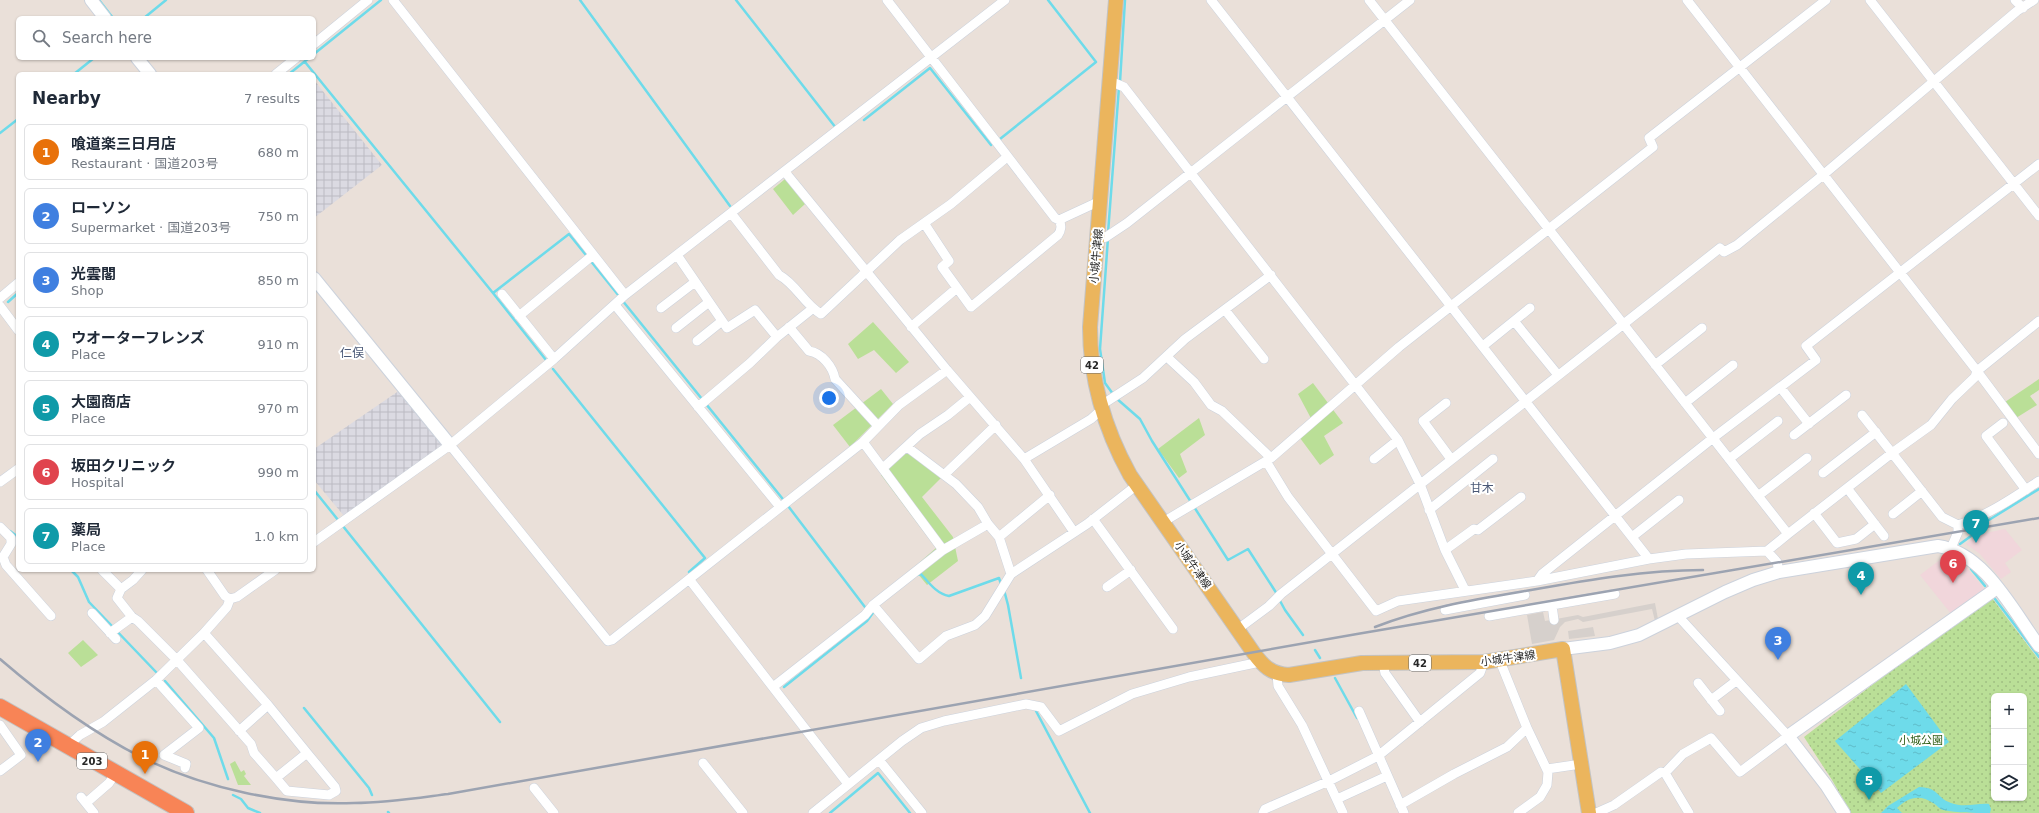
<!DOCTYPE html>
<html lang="en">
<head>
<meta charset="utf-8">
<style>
	body { margin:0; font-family:"DejaVu Sans","Noto Sans JP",sans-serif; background:#f2f2f3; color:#1f2937 }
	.controls { position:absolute; right:12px; bottom:12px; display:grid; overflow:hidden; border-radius:6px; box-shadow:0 1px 3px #0004 }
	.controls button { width:36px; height:36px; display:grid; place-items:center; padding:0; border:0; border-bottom:1px solid #e0e1e3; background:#fff; color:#1f2937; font:20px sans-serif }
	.you { position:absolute; left:829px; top:398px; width:14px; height:14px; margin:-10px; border:3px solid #fff; border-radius:50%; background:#1a73e8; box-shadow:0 0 0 6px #1a73e833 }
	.badge { display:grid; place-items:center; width:26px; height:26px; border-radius:50%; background:#3d79f3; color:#fff; font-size:13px; font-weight:700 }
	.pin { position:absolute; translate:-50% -33px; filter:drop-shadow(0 1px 2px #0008) }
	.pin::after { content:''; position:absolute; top:21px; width:14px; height:12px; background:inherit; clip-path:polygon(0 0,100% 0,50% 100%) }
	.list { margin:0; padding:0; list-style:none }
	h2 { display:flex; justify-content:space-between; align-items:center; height:52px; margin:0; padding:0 16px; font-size:17px }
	h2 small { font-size:13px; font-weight:400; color:#747a83 }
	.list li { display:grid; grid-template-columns:26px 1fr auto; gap:12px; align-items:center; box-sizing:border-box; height:56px; margin:0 8px 8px; padding:0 8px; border:1px solid #e0e1e3; border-radius:6px }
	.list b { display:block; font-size:15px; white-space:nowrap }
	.list p { margin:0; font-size:13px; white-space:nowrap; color:#747a83 }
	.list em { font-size:13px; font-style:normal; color:#747a83 }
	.icon { flex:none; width:22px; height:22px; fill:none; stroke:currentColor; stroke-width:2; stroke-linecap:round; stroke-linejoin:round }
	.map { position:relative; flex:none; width:2039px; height:813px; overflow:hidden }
	.search { position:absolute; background:#fff; box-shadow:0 1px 3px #0004; left:16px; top:16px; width:300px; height:44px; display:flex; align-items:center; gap:10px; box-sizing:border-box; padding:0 14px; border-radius:6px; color:#747a83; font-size:15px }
	.panel { position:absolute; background:#fff; box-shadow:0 1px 3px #0004; left:16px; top:72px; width:300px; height:500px; border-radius:6px }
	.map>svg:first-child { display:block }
	.industrial { fill:url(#industrial-grid) }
	.medical { fill:#f1d6db }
	.grass { fill:#badf97 }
	.park { fill:url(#park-dots); fill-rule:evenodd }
	.plaza { fill:#d6d0cc }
	.water { fill:url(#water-ripples) }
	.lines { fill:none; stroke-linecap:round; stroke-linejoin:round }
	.stream { stroke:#6edbea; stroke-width:2.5 }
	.street-casing { stroke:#ccd2dc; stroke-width:10 }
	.secondary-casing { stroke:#ccd2dc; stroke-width:14 }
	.primary-casing { stroke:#c3c3c3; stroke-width:16 }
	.highway-casing { stroke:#c3c3c3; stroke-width:18 }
	.street { stroke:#fff; stroke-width:9 }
	.secondary { stroke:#fff; stroke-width:12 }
	.primary { stroke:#ebb55d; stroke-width:14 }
	.highway { stroke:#f88456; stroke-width:16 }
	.rail { stroke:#9ca3b1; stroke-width:2.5 }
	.labels { text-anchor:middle; stroke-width:4; stroke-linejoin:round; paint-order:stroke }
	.shield { fill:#fff; stroke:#686868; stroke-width:1 }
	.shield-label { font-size:10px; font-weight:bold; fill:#272727 }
	.street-label { font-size:11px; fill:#272727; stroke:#fff }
	.park-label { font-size:11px; fill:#34611b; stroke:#fff }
	.neighbourhood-label { font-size:12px; fill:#4a5876; stroke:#fff }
</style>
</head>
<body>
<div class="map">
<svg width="2039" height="813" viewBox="0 0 2039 813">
	<defs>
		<pattern id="industrial-grid" width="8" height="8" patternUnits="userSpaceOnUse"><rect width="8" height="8" fill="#dbdae2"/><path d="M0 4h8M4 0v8" fill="none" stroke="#bcbbc2"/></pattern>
		<pattern id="park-dots" width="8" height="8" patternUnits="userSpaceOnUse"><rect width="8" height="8" fill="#badf97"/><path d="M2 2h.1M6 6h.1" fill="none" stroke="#a0bf82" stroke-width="1.8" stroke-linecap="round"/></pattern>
		<pattern id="water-ripples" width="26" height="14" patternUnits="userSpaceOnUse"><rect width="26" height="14" fill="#6edbea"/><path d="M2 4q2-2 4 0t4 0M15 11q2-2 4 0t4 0" fill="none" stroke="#5fbcc9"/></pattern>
	</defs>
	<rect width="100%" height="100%" fill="#eae0d9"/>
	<path class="industrial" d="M314,80l68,85 -68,53z
		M400,390l41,51 1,6 -98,69 -30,-36v-31z"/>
	<path class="medical" d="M2005,529l17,21 -17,13 6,9 -10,7 -21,-25 -14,-10 10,-9z
		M1945,556l9,12 9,-5 23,28 -34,24 -32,-40z"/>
	<path class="grass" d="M785,179l20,25 -12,11 -20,-26z
		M873,322l36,40 -13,11 -22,-23 -16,9 -10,-15z
		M2039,379v11l-9,6 7,9 -21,13 -11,-16z
		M1313,383l30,40 -19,13 10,19 -14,10 -20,-27 14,-14 -16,-30z
		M881,389l12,15 -43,43 -17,-22z
		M1199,418l6,17 -25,19 7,18 -8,6 -21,-29z
		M907,451l34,27 -19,19 31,40 5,24 -31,24 -14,-17 23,-20 -55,-73z
		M83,640l15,15 -17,12 -13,-14z
		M235,761l6,11 3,-2 2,4 -2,2 7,9h-13l-8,-21z"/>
	<path class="park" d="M1992,598l47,62v153h-188l-19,-33 -28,-43 127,-97zM1994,696h30v102h-30z"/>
	<path class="plaza" d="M1655,603l3,16 -3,2 -3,-12 -69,13 -5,-3 -13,3 -5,5 -6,13 -22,4 -5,-29 16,-3 2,9 33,-6 5,2z
		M1593,627l2,9 -26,3 -1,-8z"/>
	<path class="water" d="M1906,684l43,58 -68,51 -46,-52z
		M1919,787c21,1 16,10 32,16 13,5 26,0 38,1l2,5 -1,4c-16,0 -32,0 -47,-3 -4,-1 -6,-5 -10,-7 -13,-9 -25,-6 -36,5l5,5h-21l7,-7z"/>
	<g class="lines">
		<path class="stream" d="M99,0l14,18
			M580,0l150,206
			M736,0l100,128
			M144,18l22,-18
			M314,54l67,-54
			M305,62l188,231 76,-59 50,62
			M74,74l20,-16
			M289,74l20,-16
			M1120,82l5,-82
			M864,120l66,-52 61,77
			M0,133l18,-14
			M1000,139l96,-77 -48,-62
			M1108,233l11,-146
			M1108,238l-8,111 5,34 8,11
			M493,293l53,67
			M622,300l160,198 89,117
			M8,302l10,-9
			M553,369l152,189 -16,14
			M1116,398l24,21 12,22 76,119 20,-11 29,45
			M314,490l186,232
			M1984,523l55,-34
			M10,531l8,6
			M1960,544l11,-8
			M1971,569l14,17
			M71,570l7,7 11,25 67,70
			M917,575l4,-1c8,9 16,20 28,22l50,-18 2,6
			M1004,590l4,15 13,73
			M1279,599l6,11 18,25
			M1995,599l44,58
			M1315,650l5,8
			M1335,678l22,40
			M165,681l49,57 14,41
			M784,687l83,-66 8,-11
			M304,708l65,80 3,7
			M1036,711l54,102
			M233,795l8,4 7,9 12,5
			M388,812l1,1
			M830,813l48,-40 32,40"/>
		<defs>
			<path id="street" d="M393,0l232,295
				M887,0l168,218 4,2 41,-19
				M1211,0l438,559
				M1687,0l290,371 62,83
				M1870,0l169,216
				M2015,0l8,8
				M314,44l54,-44
				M276,74l20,-16
				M1110,81l14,6 274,353 22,44 25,66 20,40
				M785,172l162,198 77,89 67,-40 10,-9
				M731,213l48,62c17,9 25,29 42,39l79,-74 51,-36 56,-47
				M924,223l25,38 -7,6 29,40 87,-72c3,-4 4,-10 1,-15
				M1097,240l9,-3 21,-14 283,-223
				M677,255l50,73 28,-18 22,27 35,-28
				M502,294l52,65
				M0,298l18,-15
				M615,305l165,202
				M0,306l18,24
				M661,308l34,-26
				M1225,310l39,49
				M519,316l74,-61
				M1514,321l44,54
				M789,327l20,24c13,2 24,16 26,28l43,47
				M911,327l46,-39
				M676,328l33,-26
				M697,341l25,-20
				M1483,346l47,-38
				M1167,357l27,25 17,23 11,6 49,47 -5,3 22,36 88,114 22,-10 139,-20 112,-22 37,-5 81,-3 21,-17 -419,-534
				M1655,365l47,-37
				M1780,387l29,37
				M1446,403l-23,18 28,38
				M1685,403l48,-38
				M1100,406l43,-28 42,-39 86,-64
				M698,407l52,-44 27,-26
				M1862,415l30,38 39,-28 21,-26 23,-22 2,-6 62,-50
				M2003,423l-17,13 40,54
				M1794,435l52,-40
				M450,445l158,196 4,-1 251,-198 36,-37 48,-35
				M907,447l49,37 22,23 10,17 11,13 12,37
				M1271,458l128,-111 254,-200 -4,-9 177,-138
				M1024,459l50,73
				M1374,459l24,-19
				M1729,459l49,-38
				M883,468l37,-34 28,-19 22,-18
				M1823,473l53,-41
				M944,475l52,-50
				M0,482l18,-13
				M1847,488l37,48
				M1758,496l49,-38
				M1429,510l64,-51
				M1814,513l23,30 19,-4 19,-15
				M1893,514l29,-23
				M1093,519l80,110
				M1163,522l103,-61
				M0,527l11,11v6l-8,13 3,8 45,51
				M1788,534l104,-81 50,64 16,8
				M999,537l51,-42
				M1632,537l47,-37
				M314,542l136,-97 104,-86 71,-64 380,-295
				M1951,548l7,-16v-7c29,-9 55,-27 81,-44
				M943,550l45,-26
				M1445,550l29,-21 4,1 43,-33
				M1767,551l10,11 2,10
				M102,570l19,19 12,-9 9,-10
				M207,570l18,26 5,3 7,-2 38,-27
				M689,579l159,205
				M1537,581l5,-7 171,-136 103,-78 -10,-14 233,-182
				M1107,587l24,-17
				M121,589l-4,9 15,19 6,4 39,39 74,84 3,9 22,25 31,-25 -39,-48 -64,-72
				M873,605l46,54 27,-23 29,-11 10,-9 26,-42 76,-50 50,-39
				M1552,605l63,-11
				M1445,610l80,-15
				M92,613l24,26
				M1489,616l63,-11 2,15
				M1238,629l31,-23 12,-12 439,-346 4,4 13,-7 86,-70 194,-164 17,-11
				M110,633l22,-16
				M1500,661l27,67 21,44 -1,13 -7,12 -22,16
				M1383,663l2,10 35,49
				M1277,674l1,12 24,39 41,88
				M156,680l43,48 -35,27 22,9 -1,4
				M1698,683l22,28
				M773,687l92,-72 8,-10 70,-55 -80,-108
				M1711,700l25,-19
				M1359,711l45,102
				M0,725l21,30 -21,16
				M239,731l29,-26
				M68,746l12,-11 23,-13 53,-42 48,-47 23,-26 3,-8
				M879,760l43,53
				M703,763l40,50
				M1547,769l34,-5
				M1665,773l24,40
				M276,778l11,13 42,4 7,-4 -1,-4 -28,-34
				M534,788l20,25
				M81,797l13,16
				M1337,799l50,-23
				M86,803l23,-20 6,-9
				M1400,805l54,-31 53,-27 20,-19
				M813,813l89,-72 19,-13 23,-7 82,-17 15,3 18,24 73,-37 57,-17 71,-15
				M1263,813l2,-4 64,-28 49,-25 102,-83 4,-11
				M1596,813l18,-8 47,-33 4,1 18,-19 28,-16 29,34 48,-36 -110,-120"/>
			<path id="secondary" d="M91,0l14,18
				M137,58l13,16
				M314,278l136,167
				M1563,649l47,-6 29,-8 86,-43 28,-12 26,-8 159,-26c47,7 75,65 101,100
				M1844,813l-18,-28 -38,-49 209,-148"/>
			<path id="primary" d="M1116,0l-26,327c0,54 14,101 40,148l123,177c10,14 18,22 36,23l73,-12 122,-1 79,-13 26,164"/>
			<path id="highway" d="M0,707l186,106"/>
		</defs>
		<use href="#street" class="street-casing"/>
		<use href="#secondary" class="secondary-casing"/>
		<use href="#primary" class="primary-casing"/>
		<use href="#highway" class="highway-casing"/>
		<use href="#street" class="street"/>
		<use href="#secondary" class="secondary"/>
		<use href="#primary" class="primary"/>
		<use href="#highway" class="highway"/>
		<path class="rail" d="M1375,627c51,-20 103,-28 156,-37 57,-10 114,-20 172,-20
			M0,659c43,37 90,72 141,98 62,31 144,49 213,46 32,0 63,-5 94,-9l909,-160 682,-116"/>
	</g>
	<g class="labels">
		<g class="shield">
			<rect x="1081" y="357" width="22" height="16" rx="3"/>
			<rect x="1409" y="655" width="22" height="16" rx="3"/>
			<rect x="77" y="753" width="30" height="16" rx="3"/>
		</g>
		<g class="shield-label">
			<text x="1092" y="369">42</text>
			<text x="1420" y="667">42</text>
			<text x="92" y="765">203</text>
		</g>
		<g class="street-label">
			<text transform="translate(1096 256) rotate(-85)" y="4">小城牛津線</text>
			<text transform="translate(1193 565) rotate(55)" y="4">小城牛津線</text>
			<text transform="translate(1508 658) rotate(-8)" y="4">小城牛津線</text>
		</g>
		<g class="park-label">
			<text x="1921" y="744">小城公園</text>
		</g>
		<g class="neighbourhood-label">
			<text x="352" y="357">仁俣</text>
			<text x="1482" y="492">甘木</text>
		</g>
	</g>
</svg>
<div class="controls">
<button>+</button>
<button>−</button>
<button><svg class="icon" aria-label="layers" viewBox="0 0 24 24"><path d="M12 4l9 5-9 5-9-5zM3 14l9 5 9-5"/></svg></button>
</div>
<div class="you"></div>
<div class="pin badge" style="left:145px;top:774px;background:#e8710a">1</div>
<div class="pin badge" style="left:38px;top:762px;background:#3f7fe0">2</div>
<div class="pin badge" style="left:1778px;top:660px;background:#3f7fe0">3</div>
<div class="pin badge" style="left:1861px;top:595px;background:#0f9aa8">4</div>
<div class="pin badge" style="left:1869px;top:800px;background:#0f9aa8">5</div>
<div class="pin badge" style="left:1953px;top:583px;background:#e0444e">6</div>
<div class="pin badge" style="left:1976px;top:543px;background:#0f9aa8">7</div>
<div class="search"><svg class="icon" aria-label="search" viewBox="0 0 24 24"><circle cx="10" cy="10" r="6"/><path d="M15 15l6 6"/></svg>Search here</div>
<section class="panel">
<h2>Nearby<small>7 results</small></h2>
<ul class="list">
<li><span class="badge" style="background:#e8710a">1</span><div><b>喰道楽三日月店</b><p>Restaurant · 国道203号</p></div><em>680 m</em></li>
<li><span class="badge" style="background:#3f7fe0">2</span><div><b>ローソン</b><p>Supermarket · 国道203号</p></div><em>750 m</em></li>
<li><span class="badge" style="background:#3f7fe0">3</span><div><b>光雲閣</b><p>Shop</p></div><em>850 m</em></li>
<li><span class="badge" style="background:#0f9aa8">4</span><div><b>ウオーターフレンズ</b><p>Place</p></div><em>910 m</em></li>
<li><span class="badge" style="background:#0f9aa8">5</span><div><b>大園商店</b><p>Place</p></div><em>970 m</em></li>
<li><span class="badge" style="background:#e0444e">6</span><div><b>坂田クリニック</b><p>Hospital</p></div><em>990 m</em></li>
<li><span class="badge" style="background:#0f9aa8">7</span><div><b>薬局</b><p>Place</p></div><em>1.0 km</em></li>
</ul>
</section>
</div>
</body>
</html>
